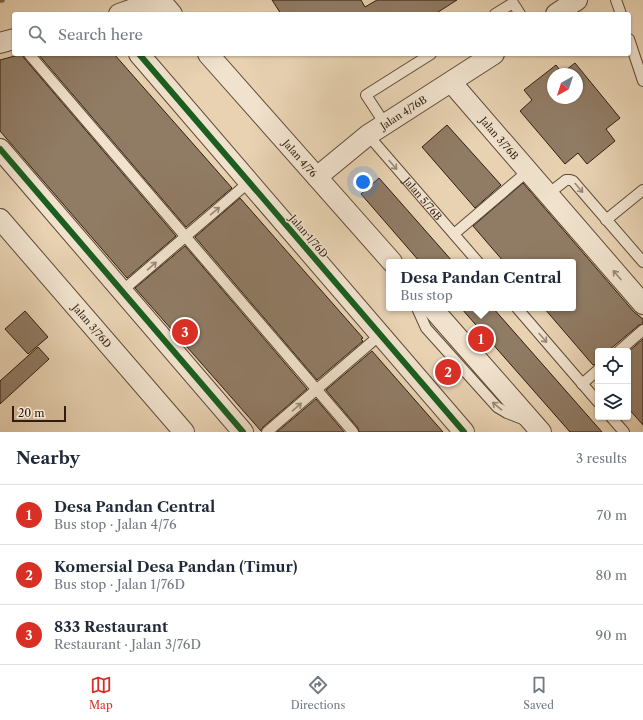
<!DOCTYPE html>
<html lang="en">
<head>
<meta charset="utf-8">
<style>
	body { margin:0; font-family:"Libre Caslon Text",serif; background:#f2f2f3; color:#1f2937 }
	.controls { position:absolute; right:12px; bottom:12px; display:grid; overflow:hidden; border-radius:4px; box-shadow:0 1px 3px #0004 }
	.controls button { width:36px; height:36px; display:grid; place-items:center; padding:0; border:0; border-bottom:1px solid #e0e1e3; background:#fff; color:#1f2937; font:20px sans-serif }
	.compass { position:absolute; left:547px; top:68px; width:36px; height:36px; border-radius:50%; background:#fff; box-shadow:0 1px 3px #0004; rotate:219deg }
	.scale { position:absolute; left:12px; bottom:10px; width:54px; box-sizing:border-box; padding-left:4px; border:2px solid #311d0f; border-top:0; font-size:11px; line-height:14px; white-space:nowrap; color:#311d0f; -webkit-text-stroke:3px #f0e2cd; paint-order:stroke }
	.you { position:absolute; left:363px; top:182px; width:14px; height:14px; margin:-10px; border:3px solid #fff; border-radius:50%; background:#1a73e8; box-shadow:0 0 0 6px #1a73e833 }
	.badge { display:grid; place-items:center; width:26px; height:26px; border-radius:50%; background:#d93025; color:#fff; font-size:13px; font-weight:700 }
	.pin { position:absolute; translate:-50% -50%; border:2px solid #fff; box-shadow:0 1px 4px #0006 }
	.popup { position:absolute; left:386px; top:259px; width:190px; height:52px; box-sizing:border-box; display:grid; place-content:center; border-radius:4px; background:#fff; filter:drop-shadow(0 1px 3px #0005); font-size:13px; white-space:nowrap; color:#747a83 }
	.popup b { font-size:15px; color:#1f2937 }
	.popup::after { content:''; position:absolute; left:50%; top:100%; margin-left:-8px; border:8px solid transparent; border-top-color:#fff }
	.list { margin:0; padding:0; list-style:none }
	h2 { display:flex; justify-content:space-between; align-items:center; height:52px; margin:0; padding:0 16px; font-size:17px }
	h2 small { font-size:13px; font-weight:400; color:#747a83 }
	.list li { display:grid; grid-template-columns:26px 1fr auto; gap:12px; align-items:center; box-sizing:border-box; height:60px; padding:0 16px; border-top:1px solid #e0e1e3 }
	.list b { display:block; font-size:15px; white-space:nowrap }
	.list p { margin:0; font-size:13px; white-space:nowrap; color:#747a83 }
	.list em { font-size:13px; font-style:normal; color:#747a83 }
	.icon { flex:none; width:22px; height:22px; fill:none; stroke:currentColor; stroke-width:2; stroke-linecap:round; stroke-linejoin:round }
	.map { position:relative; flex:none; width:643px; height:432px; overflow:hidden }
	.search { position:absolute; background:#fff; box-shadow:0 1px 3px #0004; left:12px; right:12px; top:12px; height:44px; display:flex; align-items:center; gap:10px; box-sizing:border-box; padding:0 14px; border-radius:4px; color:#747a83; font-size:15px }
	.sheet { height:232px; background:#fff }
	nav { display:flex; justify-content:space-around; align-items:center; box-sizing:border-box; height:56px; border-top:1px solid #e0e1e3; background:#fff; font-size:11px; color:#747a83 }
	nav a { display:grid; justify-items:center; gap:2px }
	nav .on { color:#d93025 }
	.map>svg:first-child { display:block }
	.lines { fill:none; stroke-linecap:round; stroke-linejoin:round }
	.stream { stroke:#7a6450; stroke-width:5.5 }
	.building { fill:#907b64; stroke:#311d0f; fill-rule:evenodd }
	.service-casing { stroke:#5f4a38; stroke-width:12 }
	.minor-casing { stroke:#5f4a38; stroke-width:22 }
	.service { stroke:#f0e2cd; stroke-width:10 }
	.minor { stroke:#f0e2cd; stroke-width:20 }
	.cycleway-casing { stroke:#f0e2cd; stroke-width:8 }
	.cycleway { stroke:#1b5e20; stroke-width:6 }
	.oneway { stroke:#9a8978 }
	.labels { text-anchor:middle; stroke-width:3; stroke-linejoin:round; paint-order:stroke }
	.street-label { font-size:10px; fill:#311d0f; stroke:#f0e2cd }
</style>
</head>
<body>
<div class="map">
<svg width="643" height="432" viewBox="0 0 643 432">
	<rect width="100%" height="100%" fill="#e8d2b2"/>
	<filter id="stains"><feTurbulence type="fractalNoise" baseFrequency=".005" numOctaves="4"/><feColorMatrix values="0 0 0 0 .2 0 0 0 0 .09 0 0 0 0 .02 0 0 0 .5 -.17"/></filter>
	<radialGradient id="worn" r=".72"><stop offset=".6" stop-color="#630" stop-opacity="0"/><stop offset="1" stop-color="#630" stop-opacity=".3"/></radialGradient>
	<g class="lines">
		<path class="stream" d="M0,0h2"/>
	</g>
	<path class="building" d="M272,0h89l4,7 12,-7h80l-22,14h-154z
		M22,54l2,4 152,178 -49,42 -127,-147v-71z
		M38,54h76l118,134 -46,39z
		M575,63l45,55 -14,11 9,12 -28,23 -9,-11 -13,11 -45,-53 12,-11 -8,-10 32,-25 6,8zM553,74h24v24h-24z
		M447,125l54,60 -26,23 -53,-61z
		M379,178l74,84h-33l-59,-68z
		M523,183l111,129 9,7v5l-4,1 -31,26h-10v13l-5,1 -49,-57h29v-46h-69l-31,-36z
		M240,198l123,140 -2,1 2,2 -46,39 -122,-143z
		M185,246l122,143 -44,38 -2,4 -126,-143z
		M461,308h32l109,124h-32z
		M25,311l23,26 -20,17 -23,-25z
		M643,339v86l-15,-17v-56z
		M38,347l11,12 -49,45v-23z
		M372,351l71,81h-84l-1,-4 -32,-38z
		M316,399l28,33h-67z"/>
	<g class="lines">
		<defs>
			<g id="service">
				<path d="M616,0l5,14"/>
				<path d="M495,14l18,-11 7,11"/>
				<path d="M629,39l14,42"/>
				<path d="M29,54l324,378"/>
				<path d="M385,124l-19,-29 65,-41"/>
				<path id="s1" d="M368,135l110,127"/>
				<path d="M548,194l18,-14h4l3,1 70,81"/>
				<path d="M606,220l37,-30"/>
				<path d="M454,234l74,-63"/>
				<path d="M122,291l127,-109"/>
				<path d="M417,308l9,20 71,79 10,6 18,7"/>
				<path d="M517,308l81,94"/>
				<path d="M619,351l24,-21"/>
				<path d="M582,384l16,-14"/>
				<path d="M611,417l13,15"/>
				<path d="M267,432l113,-97"/>
			</g>
			<g id="minor">
				<path d="M119,14l17,-6 23,-6 6,4 7,8"/>
				<path d="M556,14l21,-14"/>
				<path d="M0,43l14,-4"/>
				<path d="M139,54l325,378"/>
				<path id="s2" d="M208,54l184,208"/>
				<path id="s3" d="M451,82l192,222"/>
				<path d="M0,149l243,283"/>
				<path id="s4" d="M317,177l51,-42 126,-81"/>
				<path id="s5" d="M0,219l184,213"/>
				<path d="M432,308l109,124"/>
			</g>
		</defs>
		<use href="#service" class="service-casing"/>
		<use href="#minor" class="minor-casing"/>
		<use href="#service" class="service"/>
		<use href="#minor" class="minor"/>
		<defs>
			<path id="cycleway" d="M139,54l325,378
				M0,149l243,283"/>
		</defs>
		<use href="#cycleway" class="cycleway-casing"/>
		<use href="#cycleway" class="cycleway"/>
	</g>
	<defs><path id="oneway-shaft" d="M-6 0H5M1.5-3L5.5 0L1.5 3" fill="none" stroke-width="1.6" stroke-linecap="round" stroke-linejoin="round"/></defs>
	<g class="oneway">
		<use href="#oneway-shaft" transform="translate(393 165) rotate(49)"/>
		<use href="#oneway-shaft" transform="translate(579 188) rotate(50)"/>
		<use href="#oneway-shaft" transform="translate(215 211) rotate(-40)"/>
		<use href="#oneway-shaft" transform="translate(152 266) rotate(-41)"/>
		<use href="#oneway-shaft" transform="translate(617 275) rotate(-131)"/>
		<use href="#oneway-shaft" transform="translate(543 338) rotate(49)"/>
		<use href="#oneway-shaft" transform="translate(497 406) rotate(-141)"/>
		<use href="#oneway-shaft" transform="translate(297 407) rotate(-41)"/>
	</g>
	<g class="labels">
		<g class="street-label">
			<text dy="4" stroke="none"><textPath href="#s4" startOffset="108">Jalan 4/76B</textPath></text>
			<text dy="4" stroke="none"><textPath href="#s3" startOffset="74">Jalan 3/76B</textPath></text>
			<text dy="4" stroke="none"><textPath href="#s2" startOffset="139">Jalan 4/76</textPath></text>
			<text dy="4" stroke="none"><textPath href="#s1" startOffset="84">Jalan 5/76B</textPath></text>
			<text transform="translate(309 236) rotate(49)" y="4">Jalan 1/76D</text>
			<text dy="4" stroke="none"><textPath href="#s5" startOffset="141">Jalan 3/76D</textPath></text>
		</g>
	</g>
	<rect width="100%" height="100%" filter="url(#stains)"/>
	<rect width="100%" height="100%" fill="url(#worn)"/>
</svg>
<div class="controls">
<button><svg class="icon" aria-label="locate" viewBox="0 0 24 24"><circle cx="12" cy="12" r="6"/><path d="M12 2v4M12 18v4M2 12h4M18 12h4"/></svg></button>
<button><svg class="icon" aria-label="layers" viewBox="0 0 24 24"><path d="M12 4l9 5-9 5-9-5zM3 14l9 5 9-5"/></svg></button>
</div>
<svg class="compass" viewBox="-18 -18 36 36"><path d="M0-13l5 13h-10z" fill="#e53935"/><path d="M0 13l5-13h-10z" fill="#747a83"/></svg>
<div class="scale">20 m</div>
<div class="you"></div>
<div class="pin badge" style="left:481px;top:339px">1</div>
<div class="popup"><b>Desa Pandan Central</b>Bus stop</div>
<div class="pin badge" style="left:448px;top:372px">2</div>
<div class="pin badge" style="left:185px;top:332px">3</div>
<div class="search"><svg class="icon" aria-label="search" viewBox="0 0 24 24"><circle cx="10" cy="10" r="6"/><path d="M15 15l6 6"/></svg>Search here</div>
</div>
<section class="sheet">
<h2>Nearby<small>3 results</small></h2>
<ul class="list">
<li><span class="badge">1</span><div><b>Desa Pandan Central</b><p>Bus stop · Jalan 4/76</p></div><em>70 m</em></li>
<li><span class="badge">2</span><div><b>Komersial Desa Pandan (Timur)</b><p>Bus stop · Jalan 1/76D</p></div><em>80 m</em></li>
<li><span class="badge">3</span><div><b>833 Restaurant</b><p>Restaurant · Jalan 3/76D</p></div><em>90 m</em></li>
</ul>
</section>
<nav>
<a class="on"><svg class="icon" aria-label="map" viewBox="0 0 24 24"><path d="M3 6l6-2 6 2 6-2v14l-6 2-6-2-6 2zM9 4v14M15 6v14"/></svg>Map</a>
<a><svg class="icon" aria-label="directions" viewBox="0 0 24 24"><path d="M12 3l9 9-9 9-9-9zM9 14v-3h6M13 9l2 2-2 2"/></svg>Directions</a>
<a><svg class="icon" aria-label="saved" viewBox="0 0 24 24"><path d="M7 4h10v16l-5-4-5 4z"/></svg>Saved</a>
</nav>
</body>
</html>
